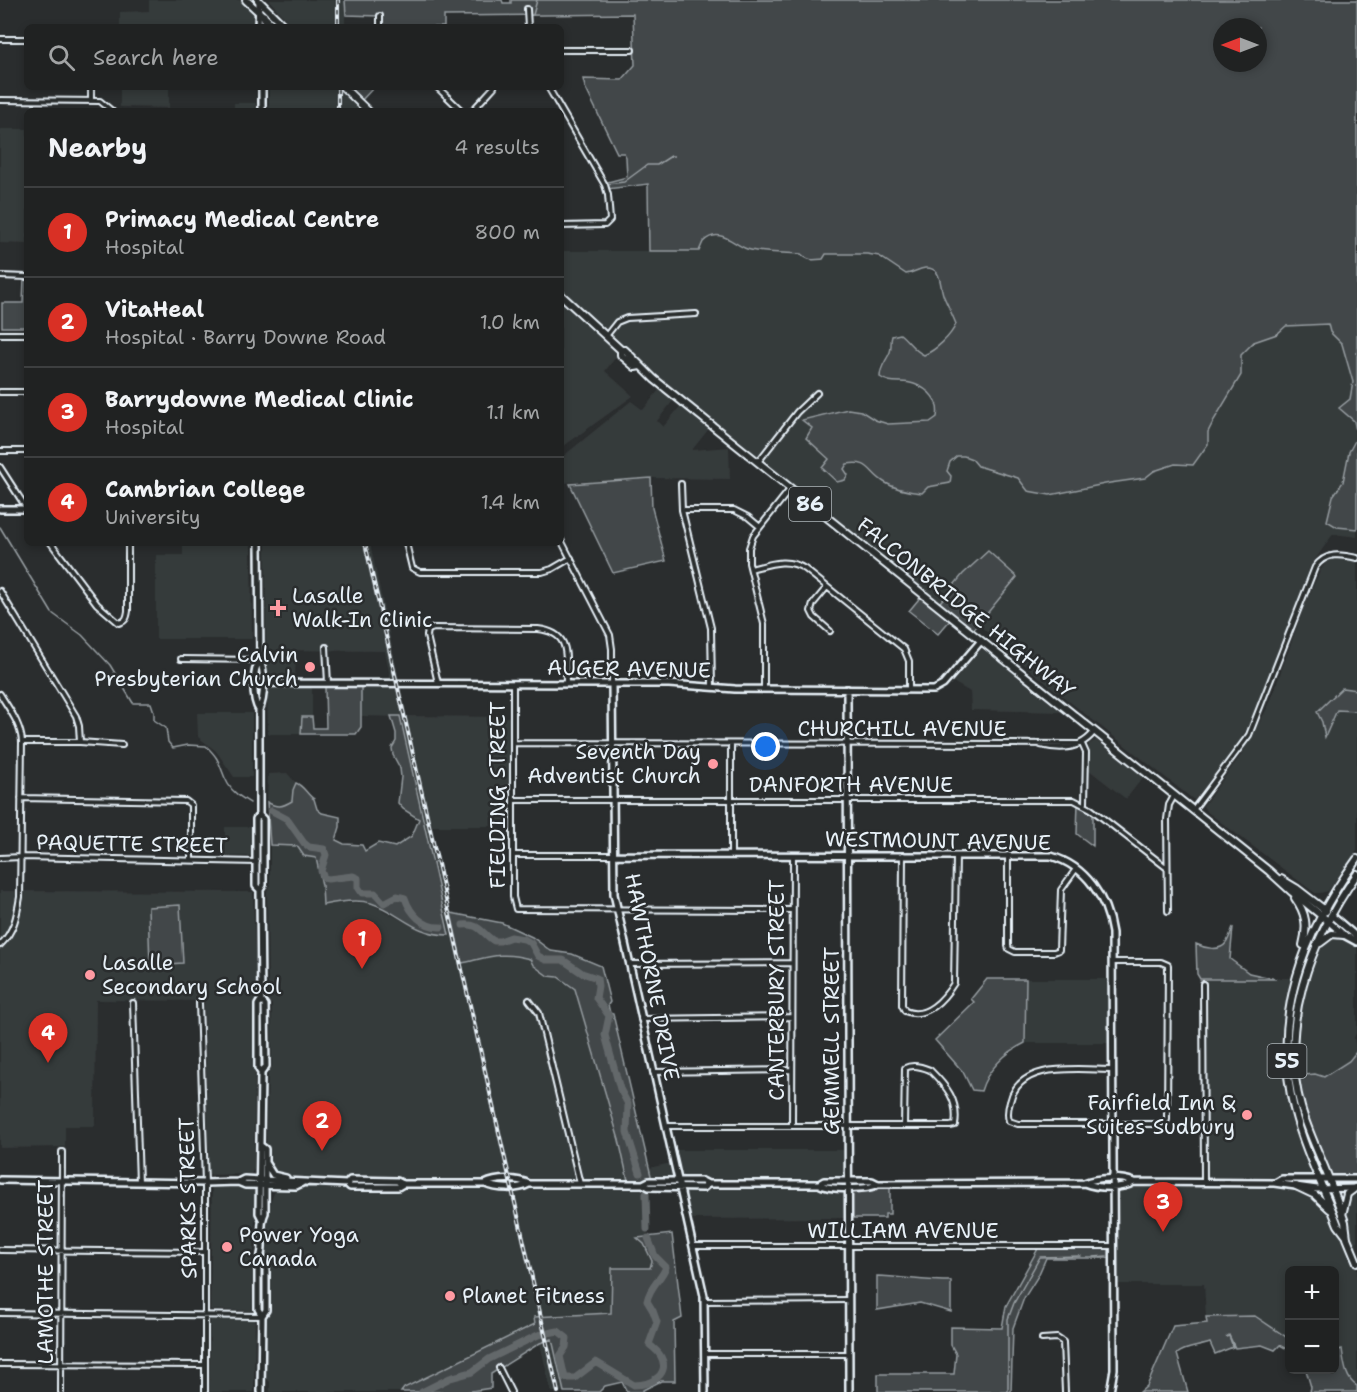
<!DOCTYPE html>
<html lang="en">
<head>
<meta charset="utf-8">
<style>
	body { margin:0; font-family:"Shantell Sans",sans-serif; background:#282a2a; color:#f1f3f6 }
	.controls { position:absolute; right:18px; bottom:18px; display:grid; overflow:hidden; border-radius:9px; box-shadow:0 3px 9px #0003 }
	.controls button { width:54px; height:54px; display:grid; place-items:center; padding:0; border:0; border-bottom:2px solid #3d3f40; background:#202222; color:#f1f3f6; font:30px sans-serif }
	.compass { position:absolute; left:1213px; top:18px; width:54px; height:54px; border-radius:50%; background:#202222; box-shadow:0 3px 9px #0003; rotate:270deg }
	.you { position:absolute; left:766px; top:747px; width:21px; height:21px; margin:-15px; border:4px solid #fff; border-radius:50%; background:#1a73e8; box-shadow:0 0 0 9px #1a73e833 }
	.badge { display:grid; place-items:center; width:39px; height:39px; border-radius:50%; background:#d93025; color:#fff; font-size:20px; font-weight:700 }
	.pin { position:absolute; translate:-50% -50px; filter:drop-shadow(0 2px 3px #0008) }
	.pin::after { content:''; position:absolute; top:32px; width:21px; height:18px; background:inherit; clip-path:polygon(0 0,100% 0,50% 100%) }
	.list { margin:0; padding:0; list-style:none }
	h2 { display:flex; justify-content:space-between; align-items:center; height:78px; margin:0; padding:0 24px; font-size:26px }
	h2 small { font-size:20px; font-weight:400; color:#a2a4a5 }
	.list li { display:grid; grid-template-columns:39px 1fr auto; gap:18px; align-items:center; box-sizing:border-box; height:90px; padding:0 24px; border-top:2px solid #3d3f40 }
	.list b { display:block; font-size:22px; white-space:nowrap }
	.list p { margin:0; font-size:20px; white-space:nowrap; color:#a2a4a5 }
	.list em { font-size:20px; font-style:normal; color:#a2a4a5 }
	.icon { flex:none; width:33px; height:33px; fill:none; stroke:currentColor; stroke-width:2; stroke-linecap:round; stroke-linejoin:round }
	.map { position:relative; flex:none; width:1357px; height:1392px; overflow:hidden }
	.search { position:absolute; background:#202222; box-shadow:0 3px 9px #0003; left:24px; top:24px; width:540px; height:66px; display:flex; align-items:center; gap:15px; box-sizing:border-box; padding:0 21px; border-radius:9px; color:#a2a4a5; font-size:22px }
	.panel { position:absolute; background:#202222; box-shadow:0 3px 9px #0003; left:24px; top:108px; width:540px; height:438px; border-radius:9px }
	.map>svg:first-child { display:block }
	.built { fill:#363a3b; fill-rule:evenodd }
	.green { fill:#424648; stroke:#959ca0; stroke-width:1.5; fill-rule:evenodd }
	.lines { fill:none; stroke-linecap:round; stroke-linejoin:round }
	.stream { stroke:#989fa3; stroke-width:1.5 }
	.river { stroke:#63686b; stroke-width:7 }
	.street-casing { stroke:#e8f1f8; stroke-width:8 }
	.secondary-casing { stroke:#e8f1f8; stroke-width:10 }
	.primary-casing { stroke:#e8f1f8; stroke-width:10 }
	.street { stroke:#2a2d2e; stroke-width:4 }
	.secondary { stroke:#2a2d2e; stroke-width:5 }
	.primary { stroke:#2a2d2e; stroke-width:6 }
	.rail-casing { stroke:#e8f1f8; stroke-width:4 }
	.rail { stroke:#2a2d2e; stroke-width:1.5; stroke-dasharray:4.5; stroke-linecap:butt }
	.poi-dot { fill:#ff9aa2; stroke:#2a2d2e; stroke-width:2 }
	.labels { text-anchor:middle; stroke-width:5; stroke-linejoin:round; paint-order:stroke }
	.shield { fill:#2a2d2e; stroke:#afb6bb; stroke-width:1.5 }
	.shield-label { font-size:20px; font-weight:bold; fill:#e8f1f8 }
	.poi-label { font-size:21px; fill:#e8f1f8; stroke:#2a2d2e; text-anchor:start }
	.street-label { font-size:21px; fill:#e8f1f8; stroke:#2a2d2e }
</style>
</head>
<body>
<div class="map">
<svg width="1357" height="1392" viewBox="0 0 1357 1392">
	<rect width="100%" height="100%" fill="#2a2d2e"/>
	<filter id="ink" filterUnits="userSpaceOnUse"><feTurbulence type="fractalNoise" baseFrequency=".0167" numOctaves="2"/><feDisplacementMap in="SourceGraphic" scale="12" xChannelSelector="R" yChannelSelector="G"/><feConvolveMatrix kernelMatrix="1 2 1 2 8 2 1 2 1" color-interpolation-filters="sRGB"/></filter>
	<g filter="url(#ink)">
		<path class="built" d="M149,0h91l15,15v12h-135v-15l29,-1z
			M269,0h76v27h-53z
			M120,87h49v21l-49,-1z
			M269,87h77l22,24h-99z
			M234,103h22v8h-22z
			M0,129h27v115l-27,-1z
			M714,236l14,1 19,12 54,5 5,5 20,-5h41l21,7 18,13 22,-6 12,9 4,19 12,28 -4,8 -21,20 -7,3 -9,-4 -6,-10 -19,1 1,8 -11,18v9l6,4 27,2 13,8 11,9 1,10 -1,7 -7,5 -42,2 -13,-4 -14,-9 -13,-2 -45,11 9,7 -5,11 22,21 8,23 8,-2 3,-5 -4,-6 3,-5 12,-2 6,2 20,19 27,9 38,-10 -3,-11 3,-9 7,-6h7l54,22 10,13 22,4 60,-12 35,-5 9,-7 10,-4 21,-4 23,-19v-12l6,-12 27,-45v-20l13,-12 23,-9 9,-8 42,-2 2,8 12,12 11,38 -3,17 7,36 -8,17 -6,30 -10,14 4,31 20,2v8l-24,-3 -23,33 -47,129 -16,32 -15,26 -38,46 -162,-128 -54,-48 39,-47 -29,-25 -25,22 -26,32 -225,-181 -20,25 37,-3 1,32 -79,-1 -90,5v-25l70,-57 12,9 19,-24 -37,-36 -5,2 -15,19 28,25 -72,52v-197h138l4,-9zM676,397l7,6 -20,24 -6,-6z
			M183,543h68l1,96h-96v-84h27z
			M266,543h104l37,173 106,1v109h-81l30,137 41,-9 17,2 10,3 3,6 15,11 10,1 17,12 44,151 10,44h13l5,19 -1,11 2,24h-10l6,6 8,18 -2,6 -39,45 -77,4 1,7 -131,64 -3,4h-131v-10l-4,-4v-62l4,-6 1,-47 -5,-5v-39l4,-6v-10l5,-12 25,-11 -25,-6 -6,-12v-14l-3,-3 2,-72 4,-7v-61l-4,-5 -1,-109 3,-6v-40h27l19,13 6,27 1,19 14,-2 32,1 55,29 25,3 -49,-218 -39,-1v-29l31,-1 -7,-35 -119,-1z
			M1330,558l27,3v129l-15,-1 -25,23 5,10 2,13 13,-26 20,2v140l-29,40 -8,2h-5l-109,-82 -3,-5 38,-51 28,-50 36,-101 16,-35z
			M982,648l79,64 -90,-2 -1,-18 -17,-10z
			M296,658l-1,19 -29,-1 -1,-17z
			M267,687h45v30l-10,1 -1,16h-33z
			M197,713h55v64h-18l-18,-26 -18,-14z
			M1096,740l48,36 -18,23 -37,-29v-26z
			M287,773l9,10 -3,7 -1,11 -8,5 -10,1 -7,-5 1,-28z
			M225,827h28l-1,29h-27z
			M0,891l253,1 3,81 -1,83 -1,113 -3,5 -42,1 -5,-174 -108,-1 -1,126h-30v21l-65,1z
			M1334,936l23,11v84l-3,7 3,13 -8,10 -25,16 -28,-1 -1,-55 20,-72h6l6,-10z
			M1291,978l-6,52 1,45 25,83 1,12 -4,7 -26,2 -7,5 21,2 26,15 25,36 -4,-22 3,-17 11,-10v198l-5,-3 -5,-8 -5,-25 -7,1 -1,-81h-44l-1,69 -35,-23 -48,1 -2,-33h-90v-97l20,-5 69,1v-200l-3,-4z
			M1026,979h86l1,64h-88z
			M672,1150h177v31l-30,3 30,4v30l-161,1 -7,-31 26,-3 -5,-5h-50l-3,-12 26,-6z
			M212,1185l44,2 -4,124 -42,-1z
			M210,1317l45,2 -1,73h-45z
			M552,1339l12,53h-13l-11,-49z"/>
		<path class="green" d="M345,0h157l1,3h8v-3h846v435l-3,-14 -15,-13 11,-9 3,-17 -11,-38 -12,-12 -2,-8 -42,2 -9,8 -23,8 -13,13v20l-27,45 -6,12v12l-15,21 -18,-1 -21,7 -9,7 -35,5 -60,12 -22,-4 -10,-13 -40,-12 -6,-7 -8,-3h-7l-7,6 -3,9 4,5 -1,7 -22,4 -6,6c-12,-1 -27,-4 -38,-11 -16,-10 -14,-22 -37,-18l-3,5 4,6 -3,5 -8,2 -15,-14 7,-9 -23,-21 6,-10 -10,-8 46,-11 13,2 14,9 13,4 42,-2 7,-5c3,-16 -8,-28 -23,-33 -12,-4 -23,1 -34,-7 0,-11 6,-15 10,-25 2,-5 0,-10 2,-16l8,-2c9,7 13,16 24,21 12,-5 27,-19 32,-31 -4,-10 -8,-18 -12,-27 -5,-11 -1,-30 -19,-29 -7,1 -12,5 -19,6l-27,-18 -12,-2h-41l-3,5c-10,1 -15,2 -22,-5 -14,-1 -43,-1 -54,-5 -14,-5 -28,-23 -44,-7l-4,9h-50l-1,-67 -41,5 -3,-6 23,-6 -1,-20 -2,-4h-7l-32,-66 -2,-8 39,1 13,-15 -2,-51 -189,2v11h-64v-11l-34,-1zM1222,27h36v36h-36z
			M346,87h28l-15,16z
			M24,278h3v49h-25v-24h21z
			M1357,437v92l-20,-2 -10,-6 6,-25 10,-14 6,-30z
			M651,478l1,30 14,53 -53,12 -43,-89z
			M988,551l29,26 -46,56 -19,-15 -14,16 -29,-23 14,-17 14,12 26,-32z
			M325,687h36v40l-5,7h-55l1,-17h10l1,11h13z
			M1342,688l15,2v21l-20,-1 -12,27 -3,-15 -5,-10z
			M391,716h9l49,219c-35,0 -48,-22 -78,-32 -14,-4 -34,-1 -48,2l-1,-20 -6,-27 -12,-2 -7,-10 -27,-1 -3,-43c10,6 15,5 25,-1l1,-11 3,-7c8,3 11,12 18,16l3,10 5,4 18,4v10l-4,13 8,4 18,1 3,6 13,-8 17,4 17,-11 7,-17 -16,-10 -5,-6 3,-26 -1,-9 -7,-13 -1,-7 4,-7v-8z
			M1078,802l15,9v35l-16,-12z
			M180,905l3,58 -33,2 -2,-58z
			M451,913l51,10 30,14 19,14 21,3 29,12 9,36 -2,3 2,8 3,1 39,166 -23,5 -10,-45 -44,-151 -17,-12 -10,-1 -15,-11 -3,-6c-28,-8 -41,-2 -68,4z
			M1233,927l-3,32 19,14 27,6h-76l-3,-5 -1,-30c8,4 24,8 30,-1 3,-4 5,-11 7,-16z
			M987,979h39l-1,64c-19,9 -38,27 -44,48l-9,-1 -9,-18 -28,-32 39,-38 -3,-3z
			M1357,1051v128h-28l-20,-51 -13,-52 19,-2 9,3 25,-16z
			M878,1184h12v30h-5v4h-36v-30z
			M672,1234l10,84 -8,4 1,59h-14l-18,9v2h-16l-5,-10 -17,4 -6,6h-35l-12,-53 -12,4 -49,31v14l-26,4h-64l3,-4 131,-64 -1,-7 77,-4 1,-45h38l2,-7 -8,-17 -7,-6z
			M1114,1246v12h-68l-8,18 -14,22 -11,30 -2,64h-133v-18h76l2,-20 -5,-9v-18l51,1 4,-22 33,-59z
			M877,1276c25,1 49,5 74,5v31l-31,-9 -43,7z
			M1255,1316l34,23v11l-9,-5 -5,5 -13,-5 -27,3 -6,-13 -3,2 3,-1 4,11 -18,7 -5,-11c-11,4 -25,4 -33,11l11,38h-48l7,-6 26,-60 34,-3 -1,-6z
			M1342,1349c2,13 3,30 15,37v6h-47l1,-5 -5,-17h28l1,-19z"/>
		<g class="lines">
			<path class="stream" d="M533,15l4,-15
				M607,184l17,-2 23,-17h10l14,-9h3
				M0,527l52,86 30,22 28,30 23,38h18l3,9v8l12,8 2,14 5,6 15,-3 18,1c17,16 12,20 22,38 5,9 14,14 22,19
				M1093,1257l14,-1
				M1008,1392v-73l6,-16 26,-46 41,-1"/>
			<path class="river" d="M272,811l15,8 17,24 5,4 15,2 2,6 -5,16 3,7 4,1 25,-3 5,2v9l4,6h13l9,10 13,-7 8,2c5,15 18,30 36,29
				M463,925c17,-2 19,9 31,16h6l11,-4 13,2 7,4 7,13 8,4h17l19,13 15,5 1,8 -2,12 13,18 -4,19 15,54 8,15 -1,28 13,41
				M646,1194l1,35
				M422,1392l28,-14 22,-6 17,-13 49,-24 20,-4 9,7 -1,9 -6,9 5,22h10l21,-16 38,23c17,0 38,-11 26,-30 -3,-5 -7,-7 -11,-11l8,-22 -4,-11 -6,-10c3,-15 14,-21 19,-34l-11,-11 -7,-18"/>
			<defs>
				<path id="street" d="M527,9l1,18
					M380,27v-11
					M0,39h27
					M561,50h71
					M91,87v14
					M437,87l25,24
					M548,87l57,98 3,10 2,25 -5,5 -44,1
					M0,100l100,1 12,10
					M472,111l22,-24
					M0,276l27,1
					M0,334h27
					M606,336l11,-14 10,-4 69,-4
					M0,392h27
					M0,451h27
					M758,462l39,-50 20,-19
					M0,467l27,42
					M681,484l1,26 29,118 1,59
					M682,510h52l14,7 12,10
					M561,540l49,95 2,14v35
					M51,543l46,61 22,19c7,-2 8,-5 9,-12v-68
					M406,543l6,25 8,4h122l10,-3 19,-11
					M751,569c19,-5 36,-12 54,0l99,80 5,12v28
					M827,587l-14,17 -2,7 3,6 16,14
					M0,591l76,125 3,10 1,16
					M326,647l2,36
					M181,659l79,1
					M438,683l-11,-47 1,-6 6,-2 104,1c35,4 27,28 28,55
					M513,684v213l3,12 276,1
					M764,689v-65l-15,-61v-15l4,-12 38,-48
					M0,694c9,15 21,30 22,48l-2,155c-3,18 -6,35 -20,48
					M22,742h58l42,3
					M513,743l569,1
					M731,744v111
					M1082,744l4,9 -1,50
					M1041,745c20,5 40,4 53,-13
					M21,798l165,3 5,4v54
					M513,800h561l17,9 76,59
					M1193,810l56,-75 66,-168c11,-15 25,-13 42,-9
					M513,855h100
					M903,855l-1,150 3,6c21,9 39,-12 49,-28l2,-127
					M1008,855v91l1,3 6,3h39l5,-2 2,-60 15,-21
					M0,858l21,-1 236,5
					M1168,911l-1,-92 2,-14 5,-9
					M1112,962h49l7,3 -1,155 -9,4h-140l-9,-3c-2,-7 -1,-13 1,-19 9,-42 70,-32 103,-32
					M629,964l163,-1
					M1203,984l1,198
					M529,1000l10,13 41,171
					M133,1003l6,179
					M199,1003l6,180v209
					M641,1019l151,-2
					M653,1072l139,-2
					M666,1126h284l5,-1c4,-25 -9,-39 -25,-55 -7,-3 -18,-6 -25,-2l-1,58
					M792,1126l1,-271
					M694,1246h419
					M0,1250l205,2
					M705,1301l143,-1
					M0,1313l262,3
					M1042,1339l15,-1 6,4 2,50
					M705,1354h144
					M0,1364l205,1
					M499,1368l12,24
					M61,1392l1,-240"/>
				<path id="secondary" d="M258,27l1,-25
					M264,27v-12
					M262,87v24
					M0,509h27
					M259,543l1,117c5,12 5,38 -1,50v105l-3,4v67l4,4
					M255,683l357,1h57l66,5 199,1 9,-5 37,-43
					M612,684l2,210 90,402 1,96
					M847,689l2,703
					M259,710c-7,-11 -7,-39 1,-50
					M259,815l4,4v66l-3,5 1,110 -3,5v63l3,5 -2,140 3,6
					M613,855l438,1c35,10 56,42 61,77l2,436 -4,23
					M1331,915l26,22
					M1328,921l16,14 13,7
					M261,1000l4,5 1,61 -5,7
					M261,1146l4,3v64c-8,15 2,35 -7,50v46l4,7 -1,76
					M266,1164l7,11 13,3
					M0,1180l205,3 33,-1 6,-3 103,5 3,3h48l5,-3
					M238,1182l7,3 51,1 6,-3
					M1084,1183c13,-6 37,-6 50,-1l140,1 43,6 38,-1
					M1275,1183l7,-4h75
					M347,1184l3,-4 47,1 6,3h82c12,5 33,6 44,0
					M485,1184c11,-6 33,-6 44,0h114l6,-3h53l6,3h111l5,-3h48l6,3 206,-1c13,5 37,7 50,-1
					M643,1184l6,3 54,1 5,-4
					M819,1184c8,6 50,6 59,0
					M262,1316l4,-6v-47l-4,-5"/>
				<path id="primary" d="M246,0l29,27
					M258,0l27,27
					M343,87l25,24
					M561,295l60,55v5l14,12 5,-1
					M621,350h4l29,29 615,492 23,21 36,29
					M1357,874c-47,67 -79,151 -56,233 7,25 19,48 28,72 6,15 11,29 16,43l2,16 10,24
					M1281,879l15,9 30,23
					M1295,898c11,15 13,28 8,47
					M1320,943l12,-9 12,1
					M1296,1186l19,9 15,14
					M1342,1215l5,-21 8,-6
					M1347,1237l-9,-12c-15,-38 -34,-76 -44,-116 -23,-93 9,-176 63,-250"/>
			</defs>
			<use href="#street" class="street-casing"/>
			<use href="#secondary" class="secondary-casing"/>
			<use href="#primary" class="primary-casing"/>
			<use href="#street" class="street"/>
			<use href="#secondary" class="secondary"/>
			<use href="#primary" class="primary"/>
			<defs>
				<path id="rail" d="M338,0v27
					M338,111v-24
					M365,543l193,849"/>
			</defs>
			<use href="#rail" class="rail-casing"/>
			<use href="#rail" class="rail"/>
		</g>
	</g>
	<g class="poi-dot">
		<path d="M275 599h6v6h6v6h-6v6h-6v-6h-6v-6h6z"/>
		<circle cx="310" cy="667" r="6"/>
		<circle cx="713" cy="764" r="6"/>
		<circle cx="90" cy="975" r="6"/>
		<circle cx="1247" cy="1115" r="6"/>
		<circle cx="227" cy="1247" r="6"/>
		<circle cx="450" cy="1296" r="6"/>
	</g>
	<g class="labels">
		<g class="shield">
			<rect x="789" y="487" width="42" height="34" rx="4.5"/>
			<rect x="1267.5" y="1044" width="39" height="34" rx="4.5"/>
		</g>
		<g class="shield-label">
			<text x="810" y="511">86</text>
			<text x="1287" y="1068">55</text>
		</g>
		<g class="poi-label">
			<text x="292" y="603">Lasalle<tspan x="292" dy="24">Walk-In Clinic</tspan></text>
			<text x="298" y="662" text-anchor="end">Calvin<tspan x="298" dy="24">Presbyterian Church</tspan></text>
			<text x="701" y="759" text-anchor="end">Seventh Day<tspan x="701" dy="24">Adventist Church</tspan></text>
			<text x="102" y="970">Lasalle<tspan x="102" dy="24">Secondary School</tspan></text>
			<text x="1235" y="1110" text-anchor="end">Fairfield Inn &amp;<tspan x="1235" dy="24">Suites Sudbury</tspan></text>
			<text x="239" y="1242">Power Yoga<tspan x="239" dy="24">Canada</tspan></text>
			<text x="462" y="1303">Planet Fitness</text>
		</g>
		<g class="street-label">
			<text transform="translate(966 608) rotate(39)" y="7">FALCONBRIDGE HIGHWAY</text>
			<text transform="translate(629 669) rotate(1)" y="7">AUGER AVENUE</text>
			<text x="902" y="736">CHURCHILL AVENUE</text>
			<text x="851" y="792">DANFORTH AVENUE</text>
			<text transform="translate(498 795) rotate(-90)" y="7">FIELDING STREET</text>
			<text transform="translate(938 841) rotate(1)" y="7">WESTMOUNT AVENUE</text>
			<text transform="translate(132 844) rotate(1)" y="7">PAQUETTE STREET</text>
			<text transform="translate(652 977) rotate(79)" y="7">HAWTHORNE DRIVE</text>
			<text transform="translate(777 990) rotate(-90)" y="7">CANTERBURY STREET</text>
			<text transform="translate(832 1041) rotate(-90)" y="7">GEMMELL STREET</text>
			<text transform="translate(188 1198) rotate(-91)" y="7">SPARKS STREET</text>
			<text x="903" y="1238">WILLIAM AVENUE</text>
			<text transform="translate(46 1272) rotate(-90)" y="7">LAMOTHE STREET</text>
		</g>
	</g>
</svg>
<div class="controls">
<button>+</button>
<button>−</button>
</div>
<svg class="compass" viewBox="-18 -18 36 36"><path d="M0-13l5 13h-10z" fill="#e53935"/><path d="M0 13l5-13h-10z" fill="#a2a4a5"/></svg>
<div class="you"></div>
<div class="pin badge" style="left:362px;top:969px">1</div>
<div class="pin badge" style="left:322px;top:1151px">2</div>
<div class="pin badge" style="left:1163px;top:1232px">3</div>
<div class="pin badge" style="left:48px;top:1063px">4</div>
<div class="search"><svg class="icon" aria-label="search" viewBox="0 0 24 24"><circle cx="10" cy="10" r="6"/><path d="M15 15l6 6"/></svg>Search here</div>
<section class="panel">
<h2>Nearby<small>4 results</small></h2>
<ul class="list">
<li><span class="badge">1</span><div><b>Primacy Medical Centre</b><p>Hospital</p></div><em>800 m</em></li>
<li><span class="badge">2</span><div><b>VitaHeal</b><p>Hospital · Barry Downe Road</p></div><em>1.0 km</em></li>
<li><span class="badge">3</span><div><b>Barrydowne Medical Clinic</b><p>Hospital</p></div><em>1.1 km</em></li>
<li><span class="badge">4</span><div><b>Cambrian College</b><p>University</p></div><em>1.4 km</em></li>
</ul>
</section>
</div>
</body>
</html>
